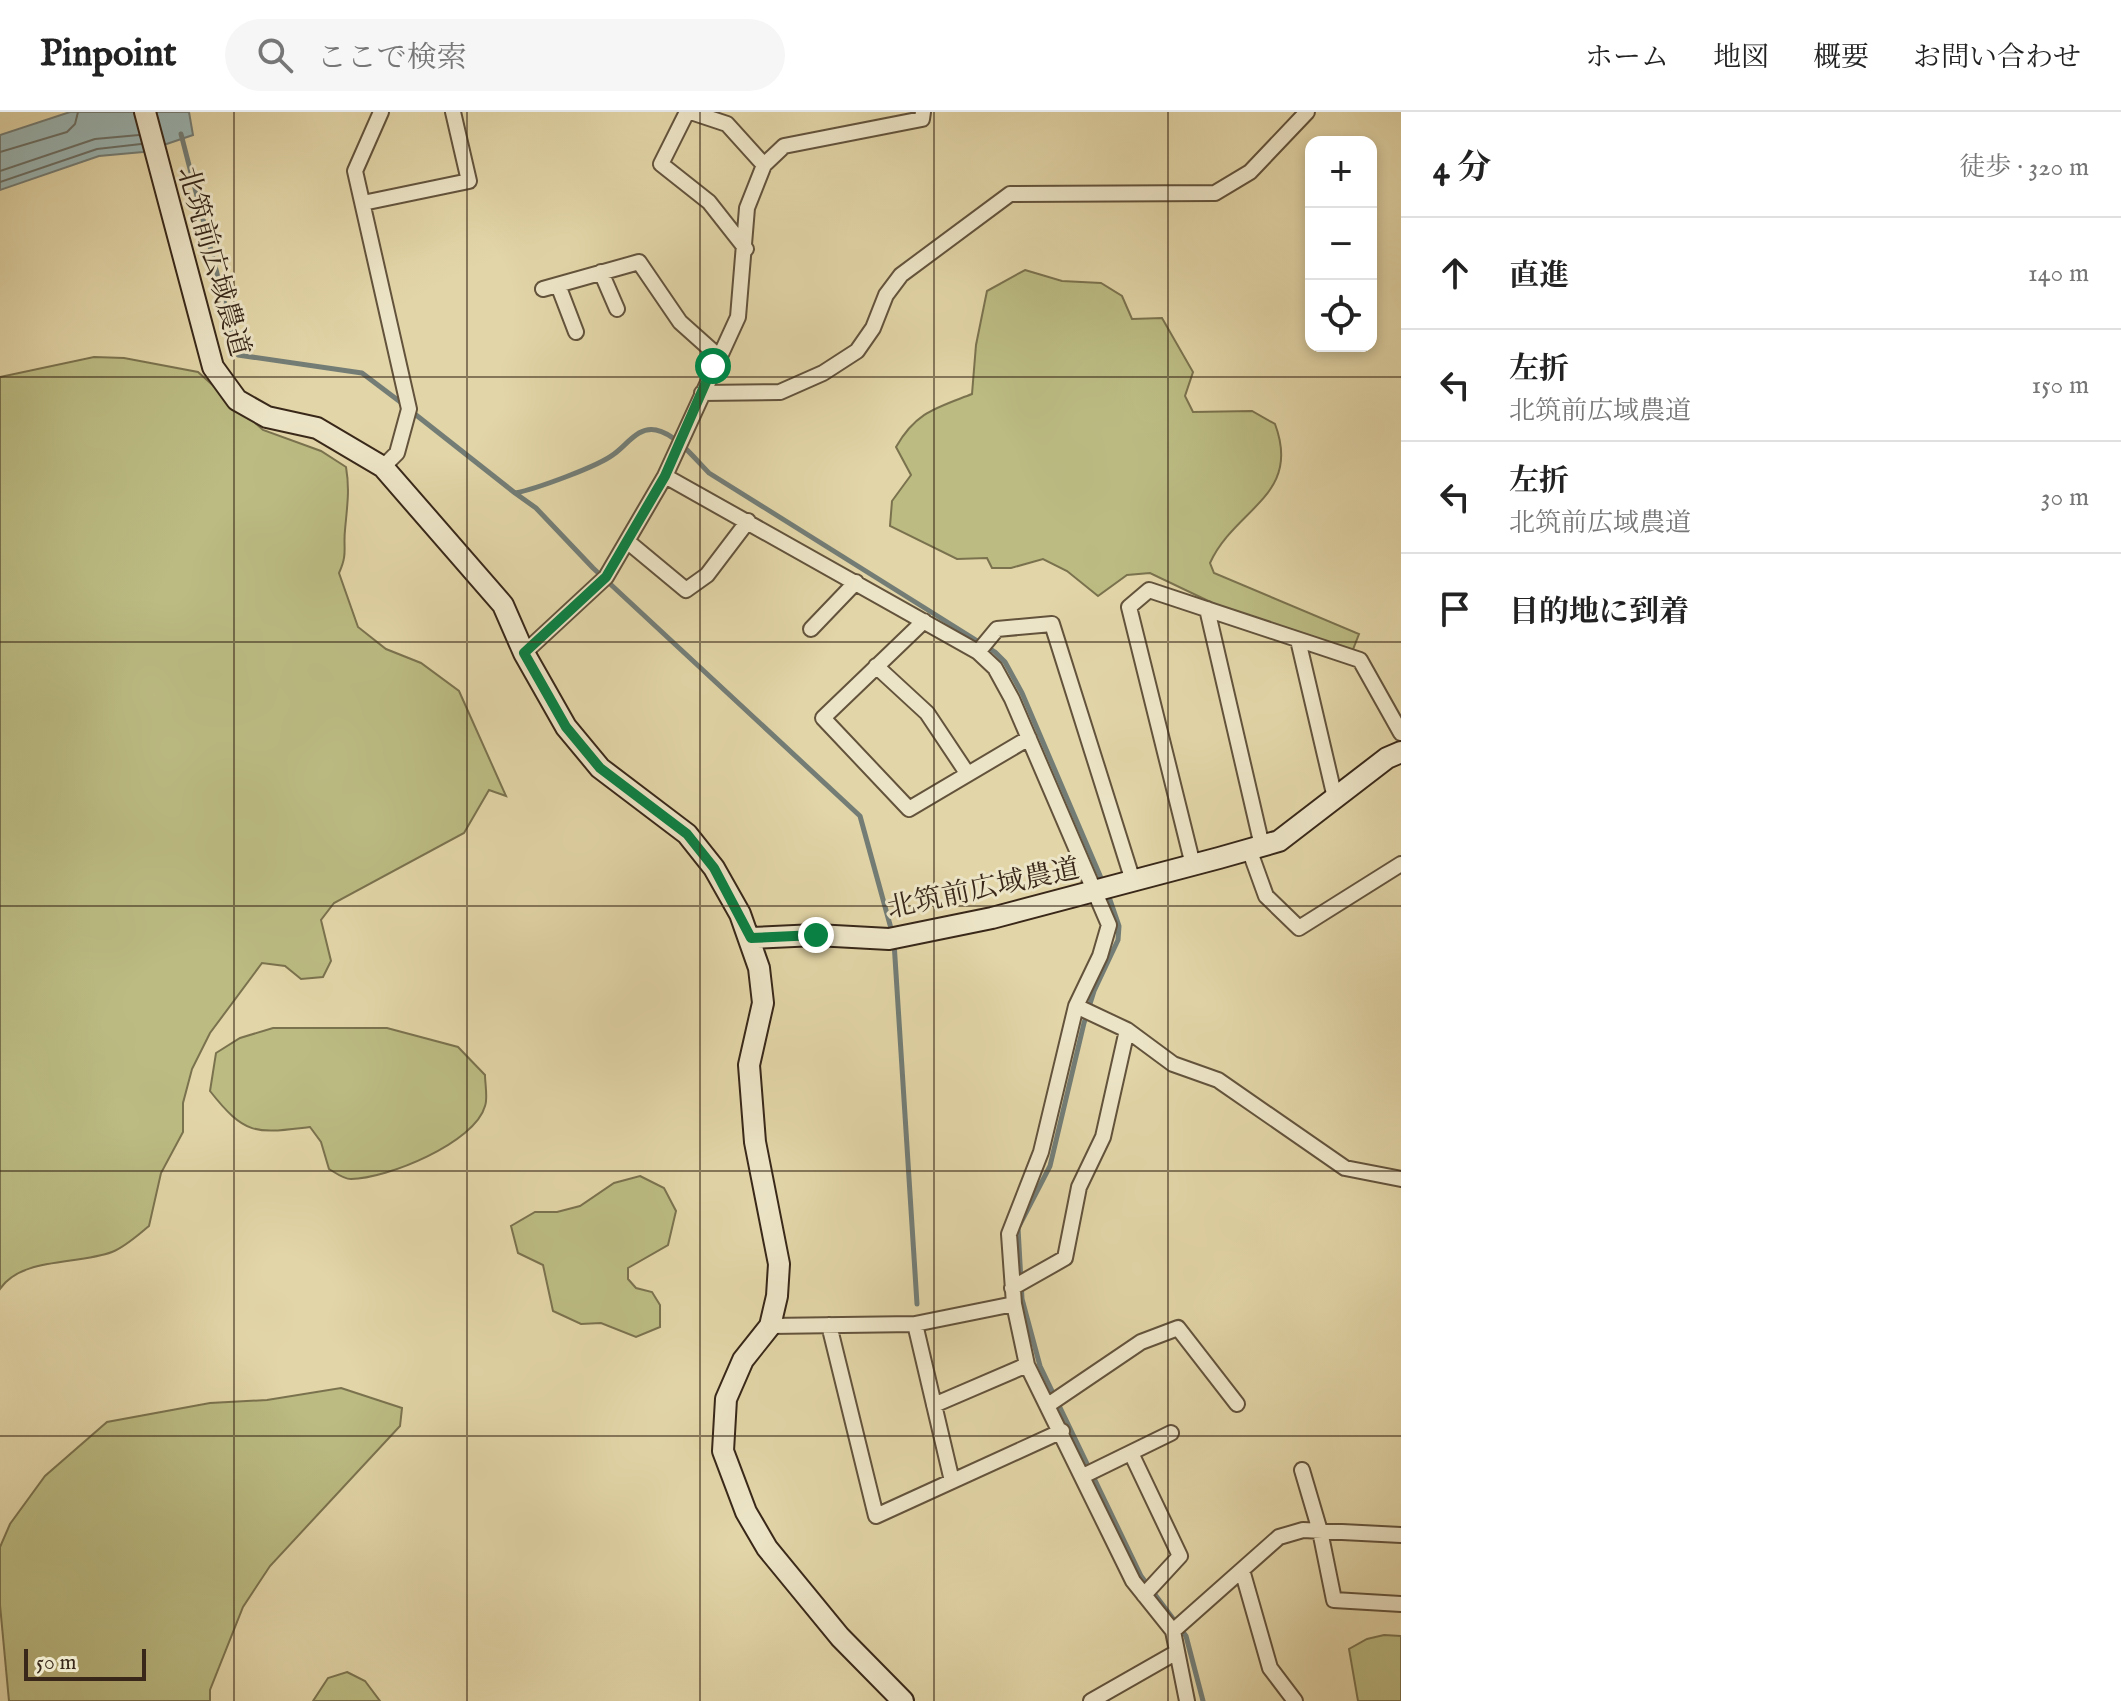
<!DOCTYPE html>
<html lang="ja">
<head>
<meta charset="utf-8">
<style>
	body { margin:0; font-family:"IM FELL English","Noto Serif JP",serif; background:#f6f6f6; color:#222 }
	.controls { position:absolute; right:24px; top:24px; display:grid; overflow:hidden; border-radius:16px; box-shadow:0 4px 12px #0003 }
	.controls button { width:72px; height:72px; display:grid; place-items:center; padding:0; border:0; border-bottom:2px solid #e0e0e0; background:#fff; color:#222; font:40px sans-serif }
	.scale { position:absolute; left:24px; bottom:20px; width:122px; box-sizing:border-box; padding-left:8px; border:4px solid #392819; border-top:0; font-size:22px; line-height:28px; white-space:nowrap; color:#392819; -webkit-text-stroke:6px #ece4c6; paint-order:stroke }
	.stop { position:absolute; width:24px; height:24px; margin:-18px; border:6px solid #0b8043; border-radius:50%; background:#fff }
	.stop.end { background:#0b8043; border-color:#fff; box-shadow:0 2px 8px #0008 }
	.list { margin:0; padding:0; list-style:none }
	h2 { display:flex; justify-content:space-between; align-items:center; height:104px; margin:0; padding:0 32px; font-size:34px }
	h2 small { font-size:26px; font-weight:400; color:#767676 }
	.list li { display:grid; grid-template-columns:52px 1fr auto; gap:24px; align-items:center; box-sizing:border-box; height:112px; padding:0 32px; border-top:2px solid #e0e0e0 }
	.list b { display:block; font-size:30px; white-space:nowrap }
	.list p { margin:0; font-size:26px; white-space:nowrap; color:#767676 }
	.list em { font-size:26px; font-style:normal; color:#767676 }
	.icon { flex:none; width:44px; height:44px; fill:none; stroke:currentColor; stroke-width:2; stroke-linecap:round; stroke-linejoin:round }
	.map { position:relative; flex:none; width:1401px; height:1589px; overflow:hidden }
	header { display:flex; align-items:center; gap:48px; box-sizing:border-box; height:112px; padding:0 40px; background:#fff; border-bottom:2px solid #e0e0e0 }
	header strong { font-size:38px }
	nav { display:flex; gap:44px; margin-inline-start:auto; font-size:28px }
	.search { width:560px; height:72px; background:#f6f6f6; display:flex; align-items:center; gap:20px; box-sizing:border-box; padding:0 28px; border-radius:44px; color:#767676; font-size:30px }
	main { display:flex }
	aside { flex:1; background:#fff }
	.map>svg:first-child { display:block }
	.green { fill:#bbbb82; stroke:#7a724e; stroke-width:2 }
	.water { fill:#9ab6b4; stroke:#737d76; stroke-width:2 }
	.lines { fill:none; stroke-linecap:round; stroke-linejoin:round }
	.shore { stroke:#6a6f66; stroke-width:2 }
	.stream { stroke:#737d76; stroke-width:5 }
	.street-casing { stroke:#63533c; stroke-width:18 }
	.secondary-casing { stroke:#392819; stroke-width:24 }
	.street { stroke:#ece4c6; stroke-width:14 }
	.secondary { stroke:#ece4c6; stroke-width:20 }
	.route { stroke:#0b8043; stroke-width:10 }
	.grid { fill:none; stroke:#392819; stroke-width:2; stroke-opacity:0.55 }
	.labels { text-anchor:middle; stroke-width:6; stroke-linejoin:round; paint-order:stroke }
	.street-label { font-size:28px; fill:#392819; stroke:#ece4c6 }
</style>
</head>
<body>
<header>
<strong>Pinpoint</strong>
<div class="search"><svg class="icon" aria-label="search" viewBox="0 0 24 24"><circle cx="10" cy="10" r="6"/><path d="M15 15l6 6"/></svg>ここで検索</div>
<nav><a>ホーム</a><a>地図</a><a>概要</a><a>お問い合わせ</a></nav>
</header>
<main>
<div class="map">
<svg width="1401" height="1589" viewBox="0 0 1401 1589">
	<rect width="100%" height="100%" fill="#e2d5a7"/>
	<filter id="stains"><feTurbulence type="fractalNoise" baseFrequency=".0025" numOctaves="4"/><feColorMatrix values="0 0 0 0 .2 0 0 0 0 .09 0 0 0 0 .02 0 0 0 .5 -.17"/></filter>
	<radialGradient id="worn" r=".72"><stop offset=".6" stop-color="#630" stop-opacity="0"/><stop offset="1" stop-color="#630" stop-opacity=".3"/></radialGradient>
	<path class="green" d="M1025,158l37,11 39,2 21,13 10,23 30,-1 31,54 -8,24 8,16 59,-1 23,13c27,72 -40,84 -65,139l4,10 145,61 -7,18 -131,-45 -71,-34 -23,2 -29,21 -31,-25 -24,-12 -32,9h-19l-5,-10 -30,1 -67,-33 2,-25 19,-26 -15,-28c20,-35 40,-39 76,-53l4,-49 11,-54z
		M94,245l30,1 74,14 65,58 58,21 25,16c4,23 1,40 -1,63 -2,19 3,23 -6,43l19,54 28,22 35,14 38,28 47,105 -17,-6 -25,43 -130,70 -13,17 10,41 -8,16 -22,2 -16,-13 -23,-3 -52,70 -18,36 -9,34v29l-22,41 -12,53c-11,9 -24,21 -37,26 -34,13 -91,5 -112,37v-912z
		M273,916h114l71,19 27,28c0,9 3,23 0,31 -10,37 -99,73 -134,73 -8,0 -15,-6 -22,-10l-8,-27 -11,-15c-53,6 -64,10 -100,-36l6,-38 24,-15z
		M640,1064l24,12 12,23 -8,34 -40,23v11l8,9 16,4 8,13v22l-24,10 -35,-14 -20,1 -28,-13 -10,-46 -25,-12 -7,-27 24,-14h22l23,-6 34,-23z
		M341,1276l61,20 -2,18 -130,140 -27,41 -33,83v11h-201l-9,-96v-58l10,-23 35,-48 62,-54 103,-19 57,-3z
		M1384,1523l17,1v65h-43l-9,-52 18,-10z
		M347,1560l18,9 15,20h-67l15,-23z"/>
	<path class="water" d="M70,0h119l4,23 -50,17 -44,4 -99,34v-55z"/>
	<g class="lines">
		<path class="shore" d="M0,40l67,-20 8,-8 3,-12
			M0,59l95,-32 44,-4
			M0,70l97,-33 44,-5"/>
		<path class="stream" d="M181,22l57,221 124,18 41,31
			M411,299l104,82c21,-4 84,-27 99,-39 13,-9 24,-28 42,-24 20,4 39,29 53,43l286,179 10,10 17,31 82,192
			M515,381l21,15 57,60 267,248 32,116
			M1108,782l11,32 -1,14 -24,51 -10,32 -34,143 -32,62 4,71 18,67 101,210 45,60 17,65
			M894,830l23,362"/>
		<defs>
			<path id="street" d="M381,0l-26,59 54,238 -12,44 -14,14
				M687,0l-26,52 48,38 37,47
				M691,0l36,12 37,41
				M363,91l106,-22 -16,-69
				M601,160l16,37
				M558,173l18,47
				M543,177l96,-27 41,60 38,34
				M702,281l78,-1 43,-19 34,-22 16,-23 13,-33 15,-20 109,-81 205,-1 35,-21 57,-60
				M665,364l313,176 17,16 17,31 97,226 -9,31 -24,50 -35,146 -32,82 5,70 13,61 106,216 40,50 14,70
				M627,429l59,49 21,-15 41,-54
				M1207,497l55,237
				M924,509l-101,97 86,91 120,-71
				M811,517l45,-47
				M1298,528l37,158
				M978,540l19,-23 55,-5 81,257
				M524,541l82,-76 59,-101 73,-159 9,-109 17,-43 20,-19 138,-27 1,-7
				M876,554l51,47 40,60
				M1249,737l17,47 33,32 102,-64
				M1193,753l-64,-258 20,-17 211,70 41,73
				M1076,894l51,24 46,34 45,16 127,88 56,11
				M1012,1176l53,-30 14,-71 24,-50 24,-107
				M915,1212l37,157
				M829,1213l47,191 186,-85
				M770,1214l145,-2 99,-20
				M934,1293l93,-40
				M1048,1293l93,-63 37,-14 59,76
				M1131,1341l49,103 -36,39
				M1302,1358l18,61 14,69 67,4
				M1083,1364l88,-43
				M1242,1458l28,98 25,33
				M1173,1519l106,-94 24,-7 98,5
				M1091,1589l86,-49"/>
			<path id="secondary" d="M145,0l68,255 24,33 30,17 50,11 66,39 120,138 21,48 42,74 34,41 87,66 27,34 26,46 19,54 4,35 -14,62 6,77 24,122 -2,32 -7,30 -27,34 -17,39 -3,52 23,61 21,36 73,89 63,64
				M751,826l65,-3 73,4 103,-21 227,-60 60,-17 108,-83 14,-6"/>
		</defs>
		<use href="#street" class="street-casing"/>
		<use href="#secondary" class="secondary-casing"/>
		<use href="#street" class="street"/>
		<use href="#secondary" class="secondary"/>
	</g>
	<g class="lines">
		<path class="route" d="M713,254l-48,110 -59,101 -82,76 42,74 34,41 87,66 27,34 37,70 65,-3"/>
	</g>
	<path class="grid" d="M234,0v1589M467,0v1589M700,0v1589M934,0v1589M1168,0v1589M0,265h1401M0,530h1401M0,794h1401M0,1059h1401M0,1324h1401"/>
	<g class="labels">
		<g class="street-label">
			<text transform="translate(215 149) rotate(74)" y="10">北筑前広域農道</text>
			<text transform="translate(983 775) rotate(-12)" y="10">北筑前広域農道</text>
		</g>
	</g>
	<rect width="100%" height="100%" filter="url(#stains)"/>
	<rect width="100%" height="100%" fill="url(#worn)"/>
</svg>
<div class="controls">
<button>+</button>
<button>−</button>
<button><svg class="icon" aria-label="locate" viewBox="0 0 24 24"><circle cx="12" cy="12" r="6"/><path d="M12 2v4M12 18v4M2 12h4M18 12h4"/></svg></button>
</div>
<div class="scale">50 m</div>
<div class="stop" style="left:713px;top:254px"></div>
<div class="stop end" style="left:816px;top:823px"></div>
</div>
<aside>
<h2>4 分<small>徒歩 · 320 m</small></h2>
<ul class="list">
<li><svg class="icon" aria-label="ahead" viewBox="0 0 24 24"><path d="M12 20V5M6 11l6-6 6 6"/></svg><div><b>直進</b></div><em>140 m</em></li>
<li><svg class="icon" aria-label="left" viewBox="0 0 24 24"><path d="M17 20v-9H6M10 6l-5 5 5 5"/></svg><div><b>左折</b><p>北筑前広域農道</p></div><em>150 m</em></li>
<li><svg class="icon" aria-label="left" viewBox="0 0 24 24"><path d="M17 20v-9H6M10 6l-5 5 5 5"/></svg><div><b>左折</b><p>北筑前広域農道</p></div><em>30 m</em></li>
<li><svg class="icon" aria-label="arrive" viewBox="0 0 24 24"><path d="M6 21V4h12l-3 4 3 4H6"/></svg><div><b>目的地に到着</b></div></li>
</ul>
</aside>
</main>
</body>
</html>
